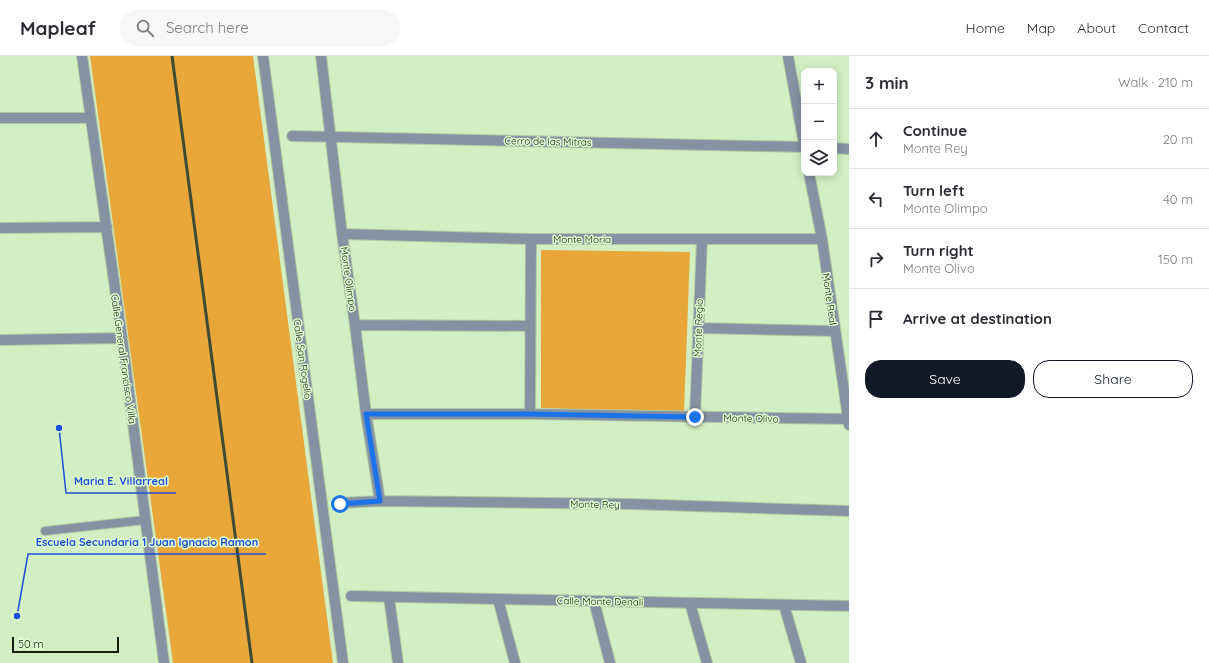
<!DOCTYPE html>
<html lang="en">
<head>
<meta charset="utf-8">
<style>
	body { margin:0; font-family:Quicksand,sans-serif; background:#f7f7f7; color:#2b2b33 }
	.controls { position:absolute; right:12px; top:12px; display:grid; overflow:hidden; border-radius:8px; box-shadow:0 2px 10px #0003 }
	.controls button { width:36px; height:36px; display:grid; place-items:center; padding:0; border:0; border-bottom:1px solid #e1e1e2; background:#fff; color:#2b2b33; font:20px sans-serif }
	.scale { position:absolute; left:12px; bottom:10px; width:107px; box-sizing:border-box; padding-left:4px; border:2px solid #141e0e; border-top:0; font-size:11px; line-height:14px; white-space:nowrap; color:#141e0e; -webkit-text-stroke:3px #dffdd0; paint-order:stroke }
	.stop { position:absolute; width:12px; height:12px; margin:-9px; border:3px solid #1a73e8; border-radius:50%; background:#fff }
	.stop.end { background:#1a73e8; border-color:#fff; box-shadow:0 1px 4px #0008 }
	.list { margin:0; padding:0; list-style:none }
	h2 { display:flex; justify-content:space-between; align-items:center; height:52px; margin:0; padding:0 16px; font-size:17px }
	h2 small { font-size:13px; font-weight:400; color:#7c7c81 }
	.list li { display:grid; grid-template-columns:26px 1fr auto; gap:12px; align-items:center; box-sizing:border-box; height:60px; padding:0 16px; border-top:1px solid #e1e1e2 }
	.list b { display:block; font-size:15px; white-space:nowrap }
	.list p { margin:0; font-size:13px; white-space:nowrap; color:#7c7c81 }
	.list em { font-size:13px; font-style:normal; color:#7c7c81 }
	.actions { display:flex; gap:8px; padding:12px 16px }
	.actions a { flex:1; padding:9px 0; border:1px solid #111827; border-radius:16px; text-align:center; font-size:14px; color:#111827 }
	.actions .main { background:#111827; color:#fff }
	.icon { flex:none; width:22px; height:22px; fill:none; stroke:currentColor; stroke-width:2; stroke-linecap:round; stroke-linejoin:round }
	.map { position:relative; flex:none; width:849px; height:607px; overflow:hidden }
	header { display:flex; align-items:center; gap:24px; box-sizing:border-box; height:56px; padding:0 20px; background:#fff; border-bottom:1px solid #e1e1e2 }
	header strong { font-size:19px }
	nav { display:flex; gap:22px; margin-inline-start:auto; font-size:14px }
	.search { width:280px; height:36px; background:#f7f7f7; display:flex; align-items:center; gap:10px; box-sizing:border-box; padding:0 14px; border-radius:22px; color:#7c7c81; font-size:15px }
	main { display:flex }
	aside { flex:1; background:#fff }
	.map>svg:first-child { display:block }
	.green { fill:#e9a639 }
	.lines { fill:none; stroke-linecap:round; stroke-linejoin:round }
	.lane-casing { stroke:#b0c9a2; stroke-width:10 }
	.street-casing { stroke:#b0c9a2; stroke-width:12 }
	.lane { stroke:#8592a3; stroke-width:8 }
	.street { stroke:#8592a3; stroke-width:10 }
	.rail { stroke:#3c4a34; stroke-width:3 }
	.route { stroke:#1a73e8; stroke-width:5 }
	.labels { text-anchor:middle; stroke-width:3; stroke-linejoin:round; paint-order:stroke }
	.street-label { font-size:10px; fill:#141e0e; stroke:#dffdd0 }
	.leader { fill:none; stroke:#1d4ed8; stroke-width:1.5 }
	.callout-dot { fill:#1d4ed8; stroke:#dffdd0; stroke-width:1.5 }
	.callout-label { font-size:11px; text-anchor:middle; font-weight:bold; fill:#1d4ed8; stroke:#dffdd0; stroke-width:3; stroke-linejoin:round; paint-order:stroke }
</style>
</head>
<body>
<header>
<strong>Mapleaf</strong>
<div class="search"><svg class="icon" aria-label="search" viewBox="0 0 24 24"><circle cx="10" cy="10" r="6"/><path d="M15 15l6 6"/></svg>Search here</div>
<nav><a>Home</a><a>Map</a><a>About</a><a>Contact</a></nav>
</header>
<main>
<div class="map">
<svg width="849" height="607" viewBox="0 0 849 607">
	<rect width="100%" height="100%" fill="#d2efc3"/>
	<path class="green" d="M90,0h163l80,607h-160z
		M541,194l149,2 -6,161 -143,-5z"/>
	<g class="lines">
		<defs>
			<path id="lane" d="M45,475l100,-11"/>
			<path id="street" d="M82,0l40,282 42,325
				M263,0l80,607
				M321,0l21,178 13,91 11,89 14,87
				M788,0l16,88
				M0,62h90
				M292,80l512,11
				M834,92l15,1
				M809,117l13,66 27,186
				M0,172l107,-1
				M342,178l189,5h291
				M355,269l175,1
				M698,272l137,3
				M0,284l122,-2
				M366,358h164l318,5
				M530,358l1,-175
				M695,361l7,-178
				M340,447l40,-2 250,3 219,7
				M351,540l498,10
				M389,541l9,66
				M498,543l17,64
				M594,545l16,62
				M690,547l17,60
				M784,549l17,58"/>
		</defs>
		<use href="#lane" class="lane-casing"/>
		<use href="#street" class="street-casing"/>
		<use href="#lane" class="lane"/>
		<use href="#street" class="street"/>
		<path class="rail" d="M172,0l80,607"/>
	</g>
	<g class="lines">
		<path class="route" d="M340,448l40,-3 -14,-87h164l165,3"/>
	</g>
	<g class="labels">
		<g class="street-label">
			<text transform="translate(548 85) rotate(1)" y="4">Cerro de las Mitras</text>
			<text x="582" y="187">Monte Moria</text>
			<text transform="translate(349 223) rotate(82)" y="4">Monte Olimpo</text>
			<text transform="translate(830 243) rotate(82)" y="4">Monte Real</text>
			<text transform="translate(698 272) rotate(-88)" y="4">Monte Regio</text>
			<text transform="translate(124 303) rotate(82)" y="4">Calle General Francisco Villa</text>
			<text transform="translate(303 303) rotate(82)" y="4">Calle San Rogelio</text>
			<text transform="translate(751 362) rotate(1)" y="4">Monte Olivo</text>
			<text transform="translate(595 448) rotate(1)" y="4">Monte Rey</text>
			<text transform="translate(600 545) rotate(1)" y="4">Calle Monte Denali</text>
		</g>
	</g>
	<path class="leader" d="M59 372L66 437H176M17 560L28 498H266"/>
	<g class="callout-dot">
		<circle cx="59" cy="372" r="4"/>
		<circle cx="17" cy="560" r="4"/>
	</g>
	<g class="callout-label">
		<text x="121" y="429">Maria E. Villarreal</text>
		<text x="147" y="490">Escuela Secundaria 1 Juan Ignacio Ramon</text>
	</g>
</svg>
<div class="controls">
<button>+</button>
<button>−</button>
<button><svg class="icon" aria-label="layers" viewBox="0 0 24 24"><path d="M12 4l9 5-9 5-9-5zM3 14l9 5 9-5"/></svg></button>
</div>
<div class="scale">50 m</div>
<div class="stop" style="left:340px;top:448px"></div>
<div class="stop end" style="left:695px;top:361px"></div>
</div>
<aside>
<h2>3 min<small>Walk · 210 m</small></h2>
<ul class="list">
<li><svg class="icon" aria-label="ahead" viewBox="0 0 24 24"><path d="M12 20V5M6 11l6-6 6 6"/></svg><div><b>Continue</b><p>Monte Rey</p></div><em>20 m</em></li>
<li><svg class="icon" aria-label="left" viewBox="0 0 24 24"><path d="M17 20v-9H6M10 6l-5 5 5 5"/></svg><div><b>Turn left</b><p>Monte Olimpo</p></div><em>40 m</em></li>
<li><svg class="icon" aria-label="right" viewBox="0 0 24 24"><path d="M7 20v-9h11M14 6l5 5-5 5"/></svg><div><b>Turn right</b><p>Monte Olivo</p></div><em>150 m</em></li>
<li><svg class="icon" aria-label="arrive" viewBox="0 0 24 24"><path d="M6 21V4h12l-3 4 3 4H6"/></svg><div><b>Arrive at destination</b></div></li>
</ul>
<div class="actions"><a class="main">Save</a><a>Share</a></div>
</aside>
</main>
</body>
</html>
